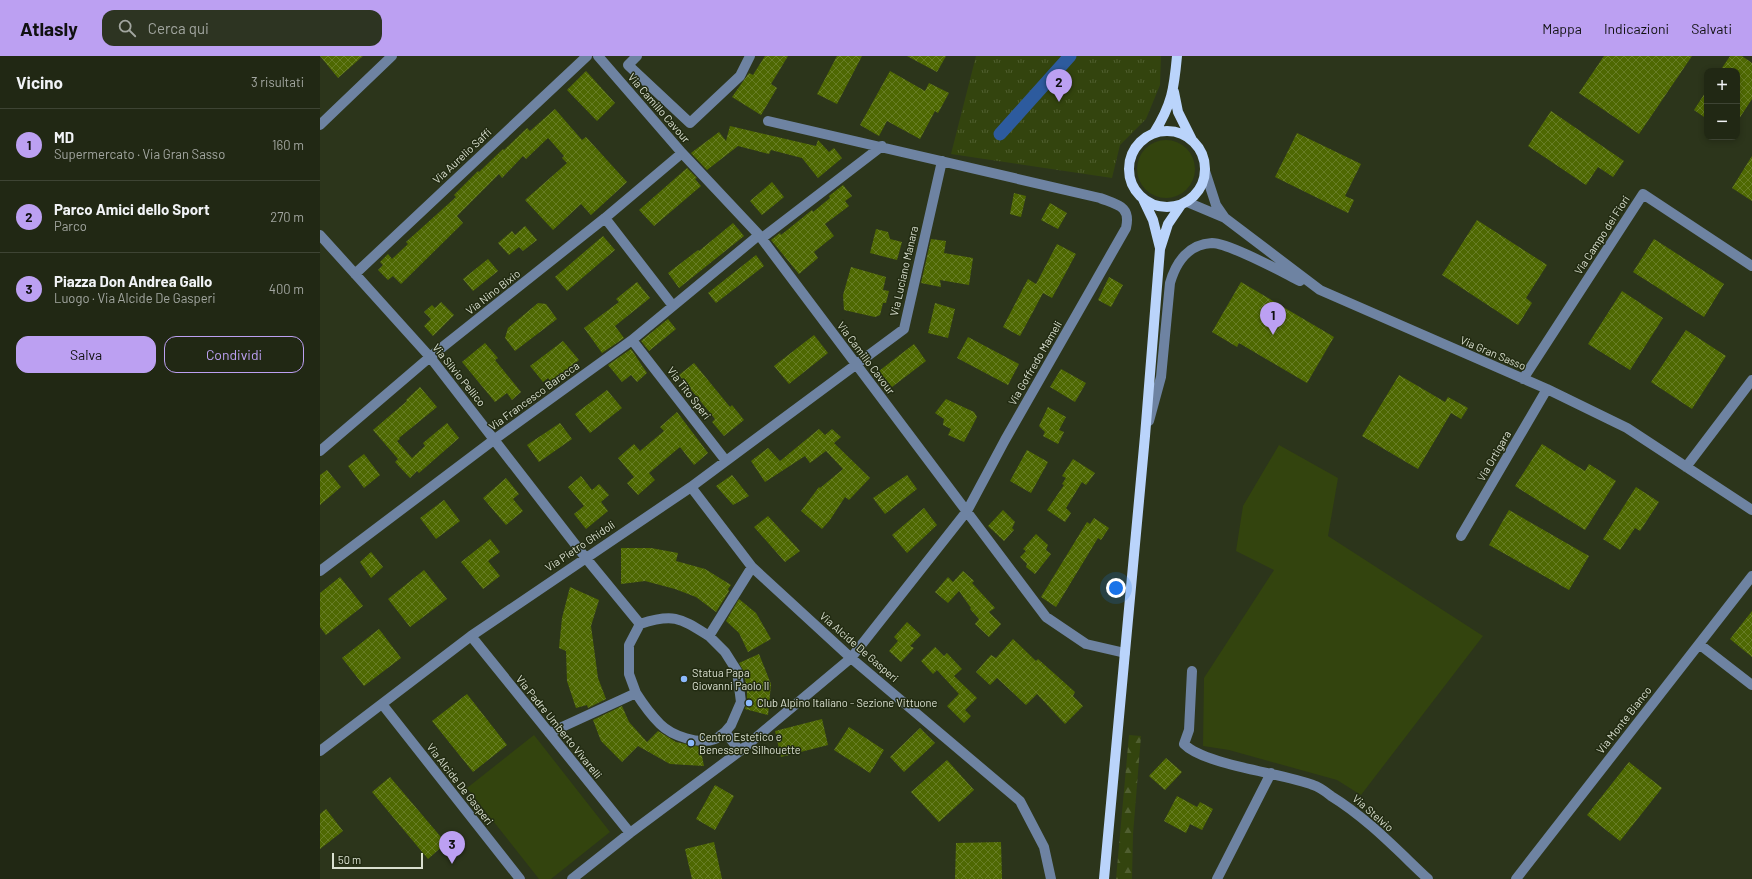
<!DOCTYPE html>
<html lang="it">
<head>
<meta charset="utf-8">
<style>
	body { margin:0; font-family:Barlow,sans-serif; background:#2d3422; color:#f1f3f6 }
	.controls { position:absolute; right:12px; top:12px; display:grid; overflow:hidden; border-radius:8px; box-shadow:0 2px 6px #0003 }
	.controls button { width:36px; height:36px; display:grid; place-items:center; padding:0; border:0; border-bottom:1px solid #3e4434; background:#212814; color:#f1f3f6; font:20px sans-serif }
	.scale { position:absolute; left:12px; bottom:10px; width:91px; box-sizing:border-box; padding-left:4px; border:2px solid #dae0d0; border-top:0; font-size:11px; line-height:14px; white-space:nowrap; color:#dae0d0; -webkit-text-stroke:3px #222b12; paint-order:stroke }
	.you { position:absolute; left:796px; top:532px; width:14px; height:14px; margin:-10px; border:3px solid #fff; border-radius:50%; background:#1a73e8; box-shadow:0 0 0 6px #1a73e833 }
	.badge { display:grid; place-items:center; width:26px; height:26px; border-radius:50%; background:#bca0f2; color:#111; font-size:13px; font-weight:700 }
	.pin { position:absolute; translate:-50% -33px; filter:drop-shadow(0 1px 2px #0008) }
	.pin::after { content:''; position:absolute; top:21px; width:14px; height:12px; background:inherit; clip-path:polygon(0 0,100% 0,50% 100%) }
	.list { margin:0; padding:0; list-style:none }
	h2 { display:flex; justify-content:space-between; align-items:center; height:52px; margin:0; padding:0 16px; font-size:17px }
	h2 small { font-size:13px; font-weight:400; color:#a2a6a0 }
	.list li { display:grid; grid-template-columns:26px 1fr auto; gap:12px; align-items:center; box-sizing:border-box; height:72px; padding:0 16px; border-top:1px solid #3e4434 }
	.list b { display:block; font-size:15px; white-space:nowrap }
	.list p { margin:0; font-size:13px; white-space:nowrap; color:#a2a6a0 }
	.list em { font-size:13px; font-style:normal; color:#a2a6a0 }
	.actions { display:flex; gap:8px; padding:12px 16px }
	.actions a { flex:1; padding:9px 0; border:1px solid #bca0f2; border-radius:12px; text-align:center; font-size:14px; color:#bca0f2 }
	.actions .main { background:#bca0f2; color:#111 }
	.icon { flex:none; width:22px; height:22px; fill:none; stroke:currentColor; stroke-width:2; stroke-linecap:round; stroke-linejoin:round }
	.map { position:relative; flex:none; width:1432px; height:823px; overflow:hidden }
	header { display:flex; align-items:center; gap:24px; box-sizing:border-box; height:56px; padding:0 20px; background:#bca0f2; color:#111 }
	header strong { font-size:19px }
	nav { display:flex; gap:22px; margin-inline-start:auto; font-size:14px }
	.search { width:280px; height:36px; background:#2d3422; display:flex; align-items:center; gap:10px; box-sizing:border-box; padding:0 14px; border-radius:12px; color:#a2a6a0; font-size:15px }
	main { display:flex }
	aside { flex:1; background:#212814 }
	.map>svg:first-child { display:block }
	.grass { fill:#33440e }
	.forest { fill:url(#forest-firs) }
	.park { fill:url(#park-tufts) }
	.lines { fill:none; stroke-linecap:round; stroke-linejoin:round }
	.canal { stroke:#2d5b9e; stroke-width:13 }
	.building { fill:url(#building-cross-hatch) }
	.minor { stroke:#6e83a2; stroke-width:10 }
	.major { stroke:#bad4fb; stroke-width:10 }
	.poi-dot { fill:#8cb9fc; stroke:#222b12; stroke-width:1.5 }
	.labels { text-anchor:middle; stroke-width:3; stroke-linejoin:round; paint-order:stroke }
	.street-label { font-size:11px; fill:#dae0d0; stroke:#222b12 }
	.poi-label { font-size:11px; fill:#dae0d0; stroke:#222b12; text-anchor:start }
</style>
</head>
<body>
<header>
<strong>Atlasly</strong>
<div class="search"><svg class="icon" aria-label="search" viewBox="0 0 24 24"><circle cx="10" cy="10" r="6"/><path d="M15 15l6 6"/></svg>Cerca qui</div>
<nav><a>Mappa</a><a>Indicazioni</a><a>Salvati</a></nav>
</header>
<main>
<aside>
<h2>Vicino<small>3 risultati</small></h2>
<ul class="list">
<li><span class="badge">1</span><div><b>MD</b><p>Supermercato · Via Gran Sasso</p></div><em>160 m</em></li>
<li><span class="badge">2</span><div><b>Parco Amici dello Sport</b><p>Parco</p></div><em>270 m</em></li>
<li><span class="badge">3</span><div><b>Piazza Don Andrea Gallo</b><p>Luogo · Via Alcide De Gasperi</p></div><em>400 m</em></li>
</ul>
<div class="actions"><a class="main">Salva</a><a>Condividi</a></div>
</aside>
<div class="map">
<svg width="1432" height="823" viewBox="0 0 1432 823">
	<defs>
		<pattern id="forest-firs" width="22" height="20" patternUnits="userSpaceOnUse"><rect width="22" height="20" fill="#33440e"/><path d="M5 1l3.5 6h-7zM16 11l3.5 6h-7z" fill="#505f30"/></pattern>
		<pattern id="park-tufts" width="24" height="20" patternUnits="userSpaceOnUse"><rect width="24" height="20" fill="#33440e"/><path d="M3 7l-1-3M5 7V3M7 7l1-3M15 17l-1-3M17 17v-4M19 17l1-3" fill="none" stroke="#505f30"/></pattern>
		<pattern id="building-cross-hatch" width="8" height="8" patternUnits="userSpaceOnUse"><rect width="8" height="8" fill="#4e6802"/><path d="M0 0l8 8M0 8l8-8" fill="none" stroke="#677d26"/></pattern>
	</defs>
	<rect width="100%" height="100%" fill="#2c351b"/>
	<path class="grass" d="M817 113a29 29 0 1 1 58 0a29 29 0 1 1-58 0Z
		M959,389l59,33 -10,58 155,100 -122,159 -24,-15 -108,-30 -26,-4 1,-68 70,-108 -38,-19 7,-45z
		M214,679l76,97 -59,47h-12l-72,-91z"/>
	<path class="forest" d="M809,679l12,1 -8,98 -1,45h-16z"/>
	<path class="park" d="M656,0h185l-1,29 -14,34 -26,26 -8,33 -161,-24z"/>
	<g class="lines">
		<path class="canal" d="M680,78l70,-78"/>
	</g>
	<path class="building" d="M0,0h43l-25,22z
		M445,0h23l-17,28 6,4 -16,27 -29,-18 17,-24 4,2z
		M517,0h25l-25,48 -20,-10z
		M587,0h39l-9,16z
		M1284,0h88l-53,78 -60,-41z
		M1410,0h12l10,7v36l-15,23v-51h-17z
		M266,15l29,32 -18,18 -30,-31z
		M570,15l35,20 4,-8 20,10 -11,20 -3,-2 -15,28 -33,-18 -8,15 -19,-11z
		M1387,34v29l-13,-9z
		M235,53l27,31 4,-3 41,45 -36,33 -10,-11 -28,26 -28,-30 42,-37 -5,-5 2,-2 -16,-18 -22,21 -3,-3 -21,22 -3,-4 -42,42 6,7 -62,61 -8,-8 -5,4 -10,-10 5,-5 -3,-3 8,-8 4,5 16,-15 -2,-2 50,-45 -2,-2 24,-24 1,1 24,-23 1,1 23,-22 3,3z
		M1231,55l73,50 -11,16 -15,-10 -12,18 -58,-39z
		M410,70l86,20 2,-6 11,12 5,-4 8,10 -24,20 -16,-20 -31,-8 -2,4 -31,-8 -31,24 -16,-17 28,-21 7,9z
		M977,77l64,31 -16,32 9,4 -6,13 -73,-36z
		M1432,100v45l-20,-13z
		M367,112l10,10 -2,1 6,7 -47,40 -15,-16z
		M452,126l12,15 -22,18 -12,-14z
		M523,129l9,11 -7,5 4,5 -24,18 9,12 -20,16 4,6 -19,16 -28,-34 9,-7 1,2 31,-25 1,2 17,-14 -1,-2z
		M694,137l12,3 -5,21 -11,-3z
		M730,147l17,10 -9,16 -17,-9z
		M1157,164l70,45 -21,33 6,5 -14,22 -76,-50z
		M413,167l11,13 -65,52 -11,-15 30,-23 1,1z
		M205,170l12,14 -14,11 -4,-4 -10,8 -11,-12 14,-12 3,4z
		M556,173l12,3 2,7 12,3 -5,18 -27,-7z
		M283,180l12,14 -48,41 -12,-14z
		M611,183l15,2 -2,12 29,5 -4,27 -29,-5 1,7 -20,-4z
		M1334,183l70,45 -20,33 -71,-45z
		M737,188l19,10 -24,44 -9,-5 -23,43 -17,-9 25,-48 8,5z
		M436,199l8,11 -48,37 -8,-10z
		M168,203l10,12 -25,20 -10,-12z
		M531,211l35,10 -3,13 6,1 -3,12h-3l-3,12 -5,2 -31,-7 -1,-15z
		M789,221l14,8 -12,22 -13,-7z
		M317,226l13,16 -35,28 9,12 -22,15 -18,-25 35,-26 -3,-3z
		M921,226l93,55 -27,46 -68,-40 -2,4 -25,-15z
		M1302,235l41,27 -33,52 -42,-26z
		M121,246l13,13 -21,21 -9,-10 7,-7 -7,-7 8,-7 3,3z
		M218,247l8,1 11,15 -42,32 -10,-13 3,-10z
		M615,247l20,6 -7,29 -20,-5z
		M348,263l8,10 -27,22 -8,-10z
		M1366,274l40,26 -34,53 -41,-27z
		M494,279l14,18 -39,31 -15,-18z
		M648,281l51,27 -11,21 -51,-27z
		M243,285l16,19 -28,22 -3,-4 -5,4 -13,-16z
		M165,287l13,15 -3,2 26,32 -9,8 -5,-7 -12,9 -33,-40z
		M594,288l12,17 -34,26 -13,-16z
		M311,293l16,24 -10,9 -6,-7 -9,7 -14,-17z
		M374,307l36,44 2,-2 12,15 -20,16 -12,-14 3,-3 -36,-44z
		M741,313l25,14 -11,19 -25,-15z
		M1079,319l46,27 3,-5 20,11 -7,11 -10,-6 -33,56 -56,-33z
		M100,331l17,20 -38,31 1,1 -3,2 15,17 13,-12 -2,-3 24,-20 12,15 -40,35 -2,-2 -7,7 -15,-16 3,-3 -25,-29 34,-29 -1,-1z
		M287,334l15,18 -32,25 -15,-19z
		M626,343l28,13 3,5 -13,25 -16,-7 3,-6 -8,-4 1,-6 -9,-6z
		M728,351l18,10 -7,13 5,2 -6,12 -15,-8 2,-4 -6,-6z
		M357,356l31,41 -14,12 -14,-18 -31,26 6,7 -17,15 -11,-12 7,-6 -16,-19 16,-14 6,7 24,-20 -4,-4z
		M240,367l12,16 -33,23 -12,-17z
		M499,373l6,6 7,-6 9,8 -7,6 36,35 -21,22 -4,-3 -15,23 -8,9 -21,-18 18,-24 1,1 23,-19 -17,-18 -16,12 -5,-7 -40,26 -14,-21 17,-13 12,13z
		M1222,388l43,27 4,-7 27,17 -31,49 -70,-44z
		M707,394l21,12 -17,31 -21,-12z
		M44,398l16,21 -16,13 -16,-22z
		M753,403l22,14 -9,12 -4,-3 -16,26 5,5 -6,9 -18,-12 17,-25 -2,-1 4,-6 -4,-2z
		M7,414l14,17 -21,18v-30z
		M412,419l17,21 -16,9 -17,-19z
		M587,419l10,14 -32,25 -12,-16z
		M261,420l11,14 7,-6 10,11 -8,7 7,9 -22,18 -12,-15 10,-8 -16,-19z
		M186,422l13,16 -6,5 10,12 -17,14 -23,-27z
		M1316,431l23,15 -19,29 -5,-3 -15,22 -17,-11z
		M124,444l16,21 -24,18 -16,-21z
		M604,452l13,17 -30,28 -15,-18z
		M683,454l12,12 -3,6 2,2 -10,11 -16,-15z
		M1189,454l80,46 -20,34 -80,-45z
		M448,460l32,35 -15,11 -31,-35z
		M774,462l15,10 -8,12 -3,-2 -42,69 -15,-10 46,-75 3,2z
		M716,478l12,11 -2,5 5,4 -16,20 -9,-7 1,-3 -7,-7 6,-6 -3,-2z
		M170,483l10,13 -12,9 12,15 -17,13 -22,-27z
		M301,492h30l27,5 -2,8 29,8 26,16 -3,4 1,2 -13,21 -20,-15 -21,-8 -30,-8 -24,3z
		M51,496l12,15 -12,11 -11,-16z
		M104,514l23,29 -37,28 -22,-28z
		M643,515l11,10 -2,2 23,25 -6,4 12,12 -12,13 -14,-13 4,-5 -9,-10 1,-1 -12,-17 -11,12 -13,-11 13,-15 5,5z
		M20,521l23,29 -37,29 -6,-8v-34z
		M250,531l29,13 -8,26 7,52 8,21 -18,9 -1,-3 -11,3 -9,-27 -1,-30 -7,-3 3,-30z
		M419,543l17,14 15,26 -23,13 -9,-19 -13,-12z
		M1432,555v46l-22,-18z
		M587,566l14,13 -11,11 4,2 -13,14 -12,-11 9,-10 -4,-4z
		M59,573l22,29 -37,28 -22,-28z
		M693,583l23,22 2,-2 37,33 -2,4 10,10 -18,18 -28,-30 -11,11 -29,-27 -7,7 -14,-13 15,-17 5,3z
		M615,591l9,9 3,-3 15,16 -8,7 23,22 -12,12 6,6 -7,7 -17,-17 12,-12 -22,-24 -4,4 -12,-13z
		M439,598l12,30 -3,31 -23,-6 2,-7v-14l-4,-18 -4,-7z
		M147,638l40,51 -34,27 -41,-51z
		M302,650l7,16 18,20 11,-11 18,11 24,5 4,19 -34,-2 -32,-18 -16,16 -21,-21 -8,-21z
		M502,663l6,26 -47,12 -6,-26z
		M529,671l35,23 -14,23 -36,-23z
		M600,672l15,15 -31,29 -14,-15z
		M846,702l16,14 -17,18 -16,-14z
		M627,704l27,30 -35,32 -28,-30z
		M1309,706l33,26 -42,53 -33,-26z
		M70,721l56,66 -18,16 -56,-67z
		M395,729l19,11 -19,34 -19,-11z
		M857,740l20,11 3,-5 13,7 -11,21 -12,-6 -4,9 -22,-12z
		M6,753l17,22 -23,18v-35z
		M394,786l8,37h-30l-7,-30z
		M681,786l1,37h-47l1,-36z"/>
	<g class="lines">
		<path class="minor" d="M278,0l84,97 77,82 287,382 40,27 39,9
			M317,0l-9,9 62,58 50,-47 10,-20
			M0,69l72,-69
			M885,115l11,34 9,13
			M867,146l38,16 95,72 227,99 80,39 125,82
			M285,162l68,88
			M0,179l110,122 155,200 55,67 -11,21v29l7,19 -87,40
			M442,182l120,-92
			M35,218l232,-218
			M312,284l94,121
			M1203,323l120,-185 109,72
			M829,365l12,-44 9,-94c6,-21 19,-39 42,-40 17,0 70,29 88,38
			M0,395l110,-94 175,-139 77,-65
			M1366,411l66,-87
			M371,431l61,80 99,91 169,143 24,46 7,32
			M1141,480l86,-147
			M0,515l175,-132 137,-99 127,-105
			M320,568c34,-11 40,-6 69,12l43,-69
			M151,580l159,197
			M389,580l16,16 12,19 4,31 -10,23 -6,7 15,19
			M1379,588l53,41
			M872,615l-3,59 -5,14c20,21 98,29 129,41 7,2 13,7 18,11 36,22 66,54 97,83
			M316,637c7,11 15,22 24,31 12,12 39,21 55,15 3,-1 7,-5 10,-7
			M62,648l138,175
			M0,695l151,-115 220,-149 213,-158 38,-168
			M252,823l58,-46 110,-82 111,-93 116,-147 38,-71 121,-212c5,-22 -8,-23 -26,-30l-332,-77
			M897,823l54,-106
			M1196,823l236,-303"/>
		<path class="major" d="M854,36l4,20 14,28
			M809 113a38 38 0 1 1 76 0a38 38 0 1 1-76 0Z
			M834,77c18,-29 20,-44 23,-77
			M823,143l10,21 7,28
			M784,823l41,-443 15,-187 8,-25 13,-19"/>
	</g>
	<g class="poi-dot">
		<circle cx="364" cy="623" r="4"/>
		<circle cx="429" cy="647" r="4"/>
		<circle cx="371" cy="687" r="4"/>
	</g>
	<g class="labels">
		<g class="street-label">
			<text transform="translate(339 52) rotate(49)" y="4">Via Camillo Cavour</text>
			<text transform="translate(142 100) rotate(-43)" y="4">Via Aurelio Saffi</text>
			<text transform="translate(1282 179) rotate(-57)" y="4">Via Campo dei Fiori</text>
			<text transform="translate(584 215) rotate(-77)" y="4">Via Luciano Manara</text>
			<text transform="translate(173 236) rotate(-38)" y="4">Via Nino Bixio</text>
			<text transform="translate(1173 297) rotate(23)" y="4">Via Gran Sasso</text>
			<text transform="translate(546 302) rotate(53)" y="4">Via Camillo Cavour</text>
			<text transform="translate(715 307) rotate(-60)" y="4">Via Goffredo Mameli</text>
			<text transform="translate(139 319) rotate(51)" y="4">Via Silvio Pellico</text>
			<text transform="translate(369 337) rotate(52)" y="4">Via Tito Speri</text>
			<text transform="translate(214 340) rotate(-36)" y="4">Via Francesco Baracca</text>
			<text transform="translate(1174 400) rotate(-60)" y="4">Via Ortigara</text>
			<text transform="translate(260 490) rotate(-34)" y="4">Via Pietro Ghidoli</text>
			<text transform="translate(539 591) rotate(41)" y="4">Via Alcide De Gasperi</text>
			<text transform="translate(1304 664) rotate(-52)" y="4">Via Monte Bianco</text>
			<text transform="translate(239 671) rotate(51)" y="4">Via Padre Umberto Vivarelli</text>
			<text transform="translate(140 728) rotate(52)" y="4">Via Alcide De Gasperi</text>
			<text transform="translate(1053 757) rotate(41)" y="4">Via Stelvio</text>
		</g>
		<g class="poi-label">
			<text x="372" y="621">Statua Papa<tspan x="372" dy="13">Giovanni Paolo II</tspan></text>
			<text x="437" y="651">Club Alpino Italiano - Sezione Vittuone</text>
			<text x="379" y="685">Centro Estetico e<tspan x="379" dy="13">Benessere Silhouette</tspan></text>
		</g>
	</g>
</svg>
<div class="controls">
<button>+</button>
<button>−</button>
</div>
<div class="scale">50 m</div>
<div class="you"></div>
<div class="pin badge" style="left:953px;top:279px">1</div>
<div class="pin badge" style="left:739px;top:46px">2</div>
<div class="pin badge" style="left:132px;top:808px">3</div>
</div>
</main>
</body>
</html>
